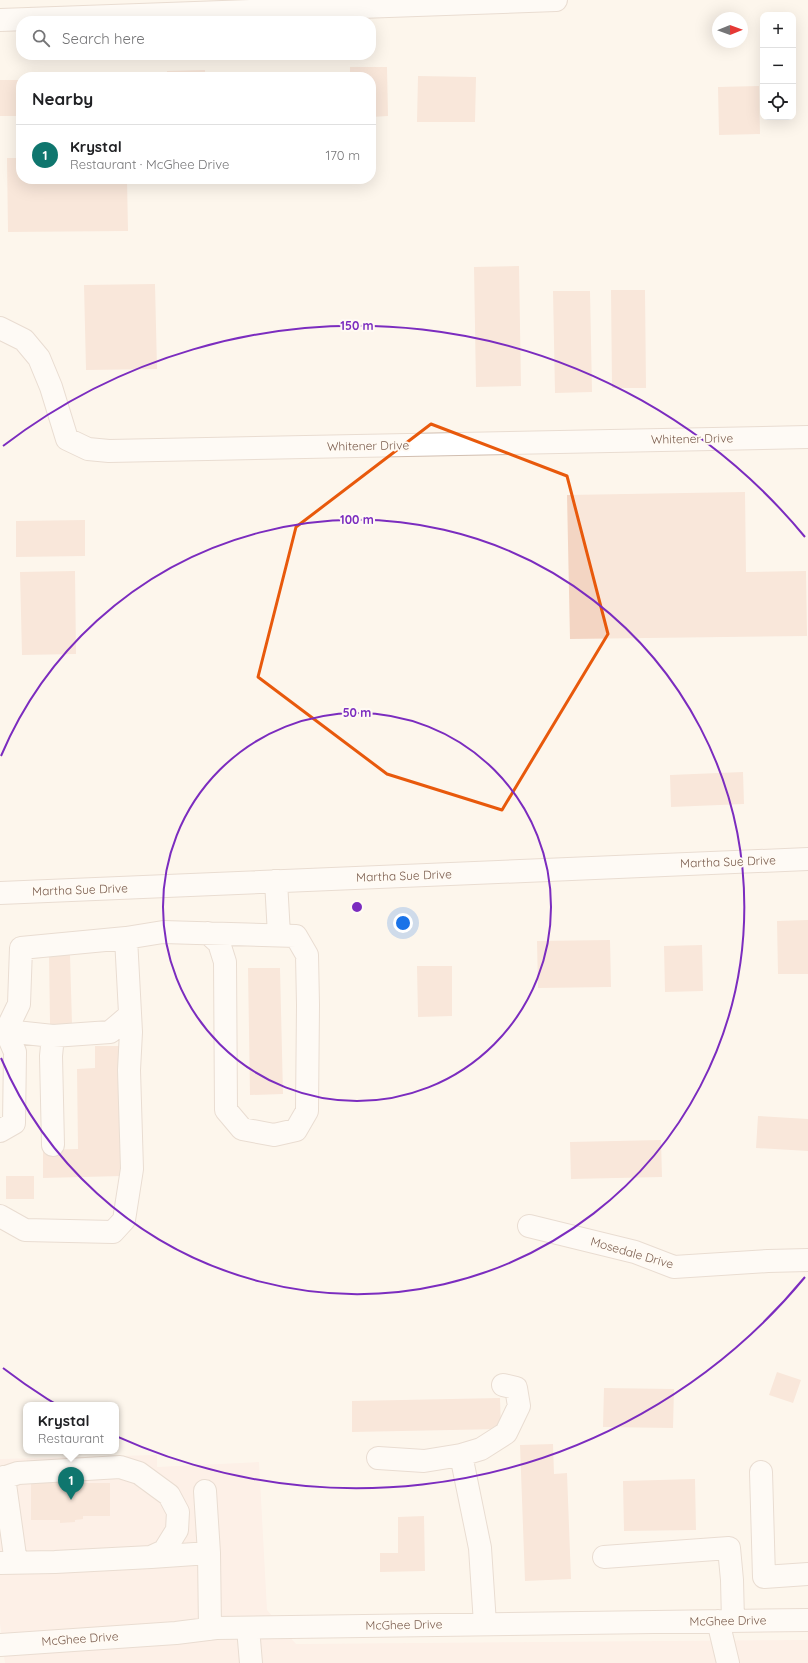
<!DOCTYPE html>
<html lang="en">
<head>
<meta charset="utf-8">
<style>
	body { margin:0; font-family:Quicksand,sans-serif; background:#f2f2f2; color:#202124 }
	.controls { position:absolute; right:12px; top:12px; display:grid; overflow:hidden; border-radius:8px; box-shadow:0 4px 16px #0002 }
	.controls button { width:36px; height:36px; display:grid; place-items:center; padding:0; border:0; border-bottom:1px solid #e0e0e0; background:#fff; color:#202124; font:20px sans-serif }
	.compass { position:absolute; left:712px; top:12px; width:36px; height:36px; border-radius:50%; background:#fff; box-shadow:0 4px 16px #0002; rotate:89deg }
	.you { position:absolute; left:403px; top:923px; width:14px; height:14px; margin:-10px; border:3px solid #fff; border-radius:50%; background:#1a73e8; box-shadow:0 0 0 6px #1a73e833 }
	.badge { display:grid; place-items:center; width:26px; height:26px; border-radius:50%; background:#0f766e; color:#fff; font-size:13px; font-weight:700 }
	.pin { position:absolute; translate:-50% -33px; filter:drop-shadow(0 1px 2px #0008) }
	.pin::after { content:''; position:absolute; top:21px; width:14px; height:12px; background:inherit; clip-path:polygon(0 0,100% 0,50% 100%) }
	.popup { position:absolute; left:23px; top:1402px; width:96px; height:52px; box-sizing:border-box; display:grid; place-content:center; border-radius:8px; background:#fff; filter:drop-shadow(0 1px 3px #0005); font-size:13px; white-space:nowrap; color:#757577 }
	.popup b { font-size:15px; color:#202124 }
	.popup::after { content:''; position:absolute; left:50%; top:100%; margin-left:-8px; border:8px solid transparent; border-top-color:#fff }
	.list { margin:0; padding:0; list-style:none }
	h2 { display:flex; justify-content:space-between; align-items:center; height:52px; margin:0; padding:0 16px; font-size:17px }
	h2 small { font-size:13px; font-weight:400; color:#757577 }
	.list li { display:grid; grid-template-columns:26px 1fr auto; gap:12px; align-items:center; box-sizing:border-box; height:60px; padding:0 16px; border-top:1px solid #e0e0e0 }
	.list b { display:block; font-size:15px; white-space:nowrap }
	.list p { margin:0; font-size:13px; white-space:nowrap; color:#757577 }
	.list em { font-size:13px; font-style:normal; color:#757577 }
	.icon { flex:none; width:22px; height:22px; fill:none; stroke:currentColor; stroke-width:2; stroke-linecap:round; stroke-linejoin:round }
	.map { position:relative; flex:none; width:808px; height:1663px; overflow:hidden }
	.search { position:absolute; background:#fff; box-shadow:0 4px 16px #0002; left:16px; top:16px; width:360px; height:44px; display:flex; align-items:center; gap:10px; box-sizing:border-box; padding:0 14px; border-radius:16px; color:#757577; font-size:15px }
	.panel { position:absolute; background:#fff; box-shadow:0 4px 16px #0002; left:16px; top:72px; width:360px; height:112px; border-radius:16px }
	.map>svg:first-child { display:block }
	.commercial { fill:#fde8e0 }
	.building { fill:#f3d5c3 }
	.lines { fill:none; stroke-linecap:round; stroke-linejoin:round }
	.minor-casing { stroke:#d1beb0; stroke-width:24 }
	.minor { stroke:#fff; stroke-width:22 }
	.marked { fill:none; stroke:#e8590c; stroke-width:3; stroke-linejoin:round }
	.ring { fill:none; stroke:#7b2cbf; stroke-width:2 }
	.labels { text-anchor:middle; stroke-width:4; stroke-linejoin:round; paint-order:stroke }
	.street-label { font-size:12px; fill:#7a5c4d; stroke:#fffaf3 }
	.centre { fill:#7b2cbf; stroke:#fffaf3; stroke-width:2 }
	.ring-label { font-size:12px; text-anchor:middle; font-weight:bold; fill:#7b2cbf; stroke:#fffaf3; stroke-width:4; stroke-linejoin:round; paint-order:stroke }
</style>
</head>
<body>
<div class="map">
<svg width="808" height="1663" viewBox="0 0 808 1663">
	<rect width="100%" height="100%" fill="#fdf6ec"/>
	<path class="commercial" d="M157,1455v12l102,-5 8,148 29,34 512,-4v23h-803l-5,-40v-164z"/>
	<path class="building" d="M350,67h37l1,49 -17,1v-40h-21z
		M205,70v7h-38v-6z
		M64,74h52v3h-52z
		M418,76l58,1 -1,45h-58z
		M0,80h21v36h-21z
		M759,86l1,48 -41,1 -1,-48z
		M7,158h14v21h106l1,52 -120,1z
		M519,266l2,120 -45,1 -2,-120z
		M155,284l2,85 -71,1 -2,-85z
		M611,290h34l1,98h-34z
		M553,291h37l2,101 -37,1z
		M745,492l1,80 60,-1 1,65 -237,3 -3,-144z
		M85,520v36l-69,1v-36z
		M75,571l1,83 -54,1 -2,-83z
		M743,772l1,32 -73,3 -1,-32z
		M808,920v54h-30l-1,-53z
		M610,940l1,47 -73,1 -1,-47z
		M702,945l1,46 -38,1 -1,-46z
		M49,955h21l2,69h-22z
		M417,966h35v50l-34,1z
		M248,968h32l3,126 -33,1z
		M95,1046h24l3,130 -79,2v-28l35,-1 -1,-80 18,-1z
		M758,1116l50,3v32l-52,-3z
		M661,1140l1,37 -91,2 -1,-37z
		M6,1176h28v23h-28z
		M777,1372l24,8 -8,23 -24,-8z
		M604,1388l70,1 -1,39 -70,-1z
		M500,1398l1,31 -149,3v-31z
		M553,1444l1,30 13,-1 4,106 -46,2 -5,-136z
		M695,1479l1,51 -72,1 -1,-50z
		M78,1482v1h32v33h-27v3l-8,1v2l-15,1v-3h-29v-37z
		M424,1516l1,55 -45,1v-19h18v-36z"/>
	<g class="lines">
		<defs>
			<path id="minor" d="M0,20l556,-20
				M0,328l24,12 15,18 12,29 16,52 21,10 21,2 699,-14
				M276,881l3,54
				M0,893l808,-34
				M126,938l-105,10 -2,56 -13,27 47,5 57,-4 20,-17
				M0,1030l6,1 9,21 -1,71 -14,8
				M53,1036l-2,20 2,89
				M0,1216l25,14 88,2 11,-12 8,-51 -3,-99 2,-38 -5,-94 37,-6 133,4 11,19 1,50 -1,106 -11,19 -22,5 -32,-6 -16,-19 -1,-148 -6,-19 -11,-10
				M529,1226l106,26 39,15 94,-6 40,-1
				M461,1455l19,93 5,76
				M378,1458l46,3 37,-6 20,-6 25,-16 13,-27 -3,-18 -13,-3
				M761,1472l3,105 44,-3
				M4,1477l12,86
				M0,1479l18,-6 102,-6 19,6 30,22 9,17 -1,18 -13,21 -13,6 -96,5 -55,1
				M205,1491l4,62 1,76
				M151,1557l58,-4
				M604,1557l125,-9 3,32 1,41
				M718,1621l10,42
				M248,1628l3,35
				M0,1645l176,-12 40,-5 592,-8"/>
		</defs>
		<use href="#minor" class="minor-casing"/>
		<use href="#minor" class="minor"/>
	</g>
	<path d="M0 0H808V1663H0ZM431,424l136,52 41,158 -106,176 -115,-36 -129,-97 38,-150z" fill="#fdf6ec" fill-opacity=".55" fill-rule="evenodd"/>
	<path class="marked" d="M431,424l136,52 41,158 -106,176 -115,-36 -129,-97 38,-150z"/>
	<g class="ring">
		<circle cx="357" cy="907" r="194"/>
		<path d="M1 756A387 387 0 1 1 1 1058"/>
		<path d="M805 1277A581 581 0 0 1 3 1368M3 446A581 581 0 0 1 805 537"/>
	</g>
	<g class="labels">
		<g class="street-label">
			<text transform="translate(692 439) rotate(-1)" y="4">Whitener Drive</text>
			<text transform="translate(368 446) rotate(-1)" y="4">Whitener Drive</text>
			<text transform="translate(728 862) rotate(-2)" y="4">Martha Sue Drive</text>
			<text transform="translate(404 876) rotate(-2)" y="4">Martha Sue Drive</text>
			<text transform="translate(80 890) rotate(-2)" y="4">Martha Sue Drive</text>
			<text transform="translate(632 1253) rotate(16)" y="4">Mosedale Drive</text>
			<text transform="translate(728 1621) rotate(-1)" y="4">McGhee Drive</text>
			<text transform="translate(404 1625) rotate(-1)" y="4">McGhee Drive</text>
			<text transform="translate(80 1639) rotate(-4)" y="4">McGhee Drive</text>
		</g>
	</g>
	<circle cx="357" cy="907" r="6" class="centre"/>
	<g class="ring-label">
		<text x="357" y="330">150 m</text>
		<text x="357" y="524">100 m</text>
		<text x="357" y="717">50 m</text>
	</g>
</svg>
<div class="controls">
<button>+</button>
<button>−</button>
<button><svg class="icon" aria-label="locate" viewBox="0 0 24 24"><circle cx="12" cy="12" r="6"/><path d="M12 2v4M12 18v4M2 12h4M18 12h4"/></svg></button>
</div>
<svg class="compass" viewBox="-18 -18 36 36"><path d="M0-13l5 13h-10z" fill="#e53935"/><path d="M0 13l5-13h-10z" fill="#757577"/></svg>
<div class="you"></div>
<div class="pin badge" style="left:71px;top:1500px">1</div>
<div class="popup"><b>Krystal</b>Restaurant</div>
<div class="search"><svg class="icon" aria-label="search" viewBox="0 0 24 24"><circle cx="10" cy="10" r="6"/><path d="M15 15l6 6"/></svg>Search here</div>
<section class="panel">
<h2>Nearby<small></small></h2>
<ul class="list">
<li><span class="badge">1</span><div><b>Krystal</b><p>Restaurant · McGhee Drive</p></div><em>170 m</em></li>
</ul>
</section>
</div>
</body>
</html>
